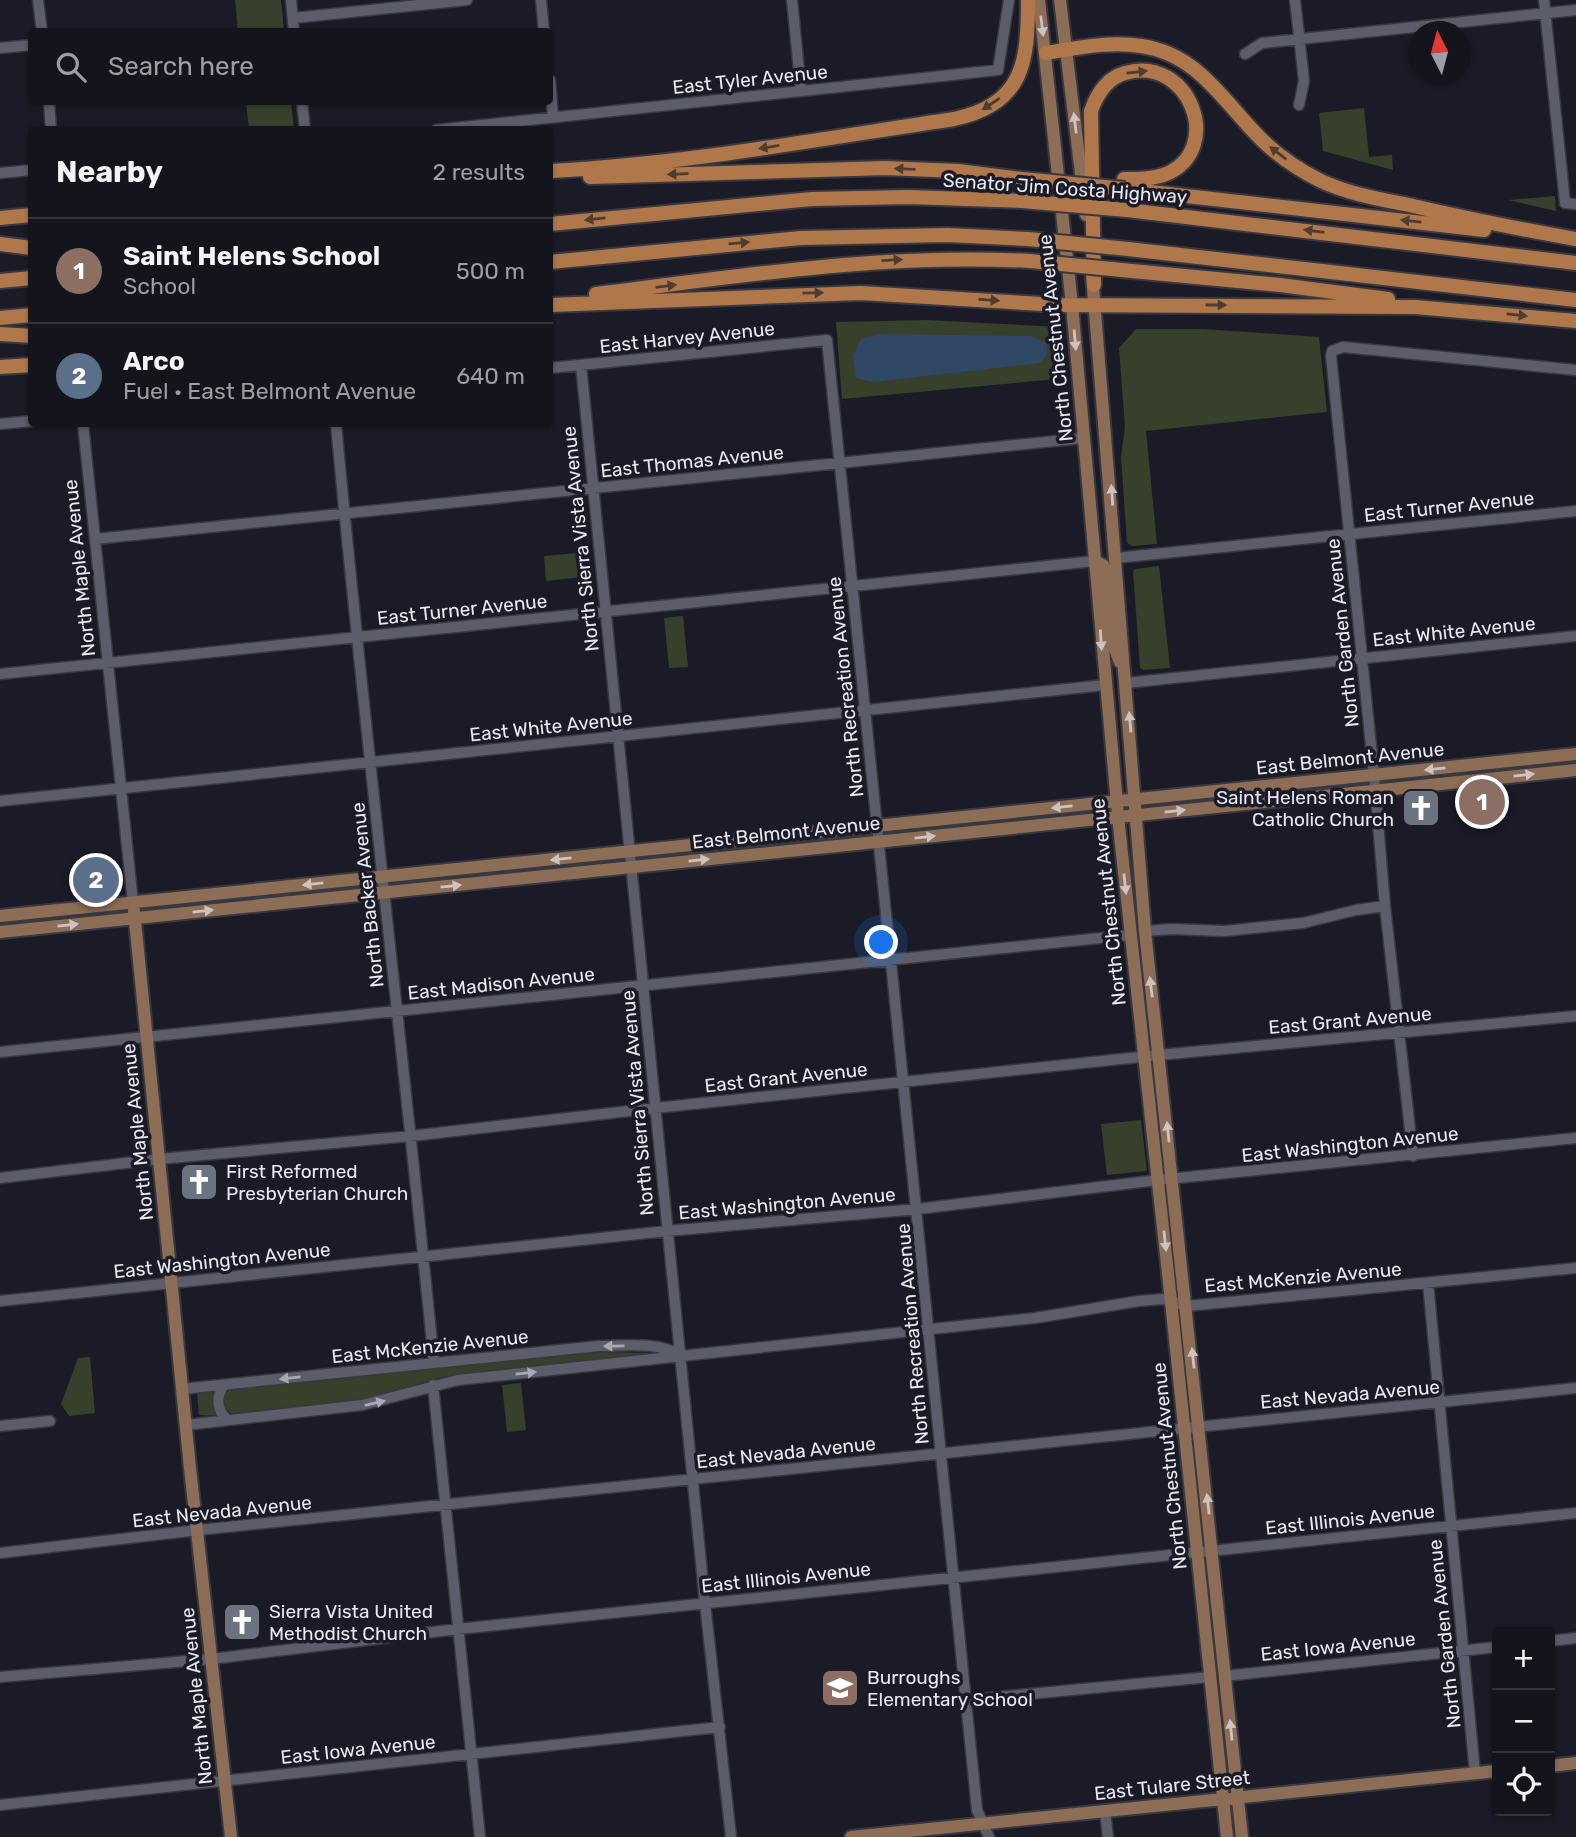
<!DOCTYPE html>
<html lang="en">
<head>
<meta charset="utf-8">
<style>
	body { margin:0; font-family:Rubik,sans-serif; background:#212129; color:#f1f3f6 }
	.controls { position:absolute; right:21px; bottom:21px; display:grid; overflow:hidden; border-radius:7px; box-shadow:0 2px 5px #0004 }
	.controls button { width:63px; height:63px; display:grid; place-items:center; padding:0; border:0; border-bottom:2px solid #33333b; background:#14141c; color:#f1f3f6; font:35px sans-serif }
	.compass { position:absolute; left:1408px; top:21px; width:63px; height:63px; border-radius:50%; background:#14141c; box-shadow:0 2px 5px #0004; rotate:354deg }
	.you { position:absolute; left:882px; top:943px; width:24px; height:24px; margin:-18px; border:5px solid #fff; border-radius:50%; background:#1a73e8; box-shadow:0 0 0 10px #1a73e833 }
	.badge { display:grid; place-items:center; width:46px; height:46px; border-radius:50%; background:#f18af4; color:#fff; font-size:23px; font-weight:700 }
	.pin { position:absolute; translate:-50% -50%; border:4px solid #fff; box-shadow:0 2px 7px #0006 }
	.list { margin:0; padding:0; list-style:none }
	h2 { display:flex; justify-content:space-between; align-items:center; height:91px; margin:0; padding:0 28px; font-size:30px }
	h2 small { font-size:23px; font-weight:400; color:#9d9ea3 }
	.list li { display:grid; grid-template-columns:46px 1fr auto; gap:21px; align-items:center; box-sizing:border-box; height:105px; padding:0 28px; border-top:2px solid #33333b }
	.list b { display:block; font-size:26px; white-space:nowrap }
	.list p { margin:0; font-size:23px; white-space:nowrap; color:#9d9ea3 }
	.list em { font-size:23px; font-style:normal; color:#9d9ea3 }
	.icon { flex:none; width:38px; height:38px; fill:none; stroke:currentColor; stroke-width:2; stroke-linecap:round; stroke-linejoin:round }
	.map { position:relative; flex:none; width:1576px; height:1837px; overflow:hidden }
	.search { position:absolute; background:#14141c; box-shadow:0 2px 5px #0004; left:28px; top:28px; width:525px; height:77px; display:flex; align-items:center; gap:18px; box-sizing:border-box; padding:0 24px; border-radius:7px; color:#9d9ea3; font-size:26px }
	.panel { position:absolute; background:#14141c; box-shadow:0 2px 5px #0004; left:28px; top:126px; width:525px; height:301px; border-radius:7px }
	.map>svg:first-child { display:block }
	.green { fill:#37402a }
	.water { fill:#304765 }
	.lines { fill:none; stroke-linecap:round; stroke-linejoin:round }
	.minor-casing { stroke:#383840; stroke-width:13 }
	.major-casing { stroke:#383840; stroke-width:16 }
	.highway-casing { stroke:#383840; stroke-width:18 }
	.minor { stroke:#5c5d6b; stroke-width:10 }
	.major { stroke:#8e6d57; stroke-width:12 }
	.highway { stroke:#b0784a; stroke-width:14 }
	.highway-bridge-casing { stroke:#383840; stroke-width:18; stroke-linecap:butt }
	.highway-bridge { stroke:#b0784a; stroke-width:14 }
	.oneway { fill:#ccc3c2 }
	.oneway2 { fill:#4e3c33 }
	.oneway3 { fill:#a8a9b4 }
	.labels { text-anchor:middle; stroke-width:7; stroke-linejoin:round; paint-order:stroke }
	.street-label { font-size:19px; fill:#e7e8f0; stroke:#1a1b26 }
	.poi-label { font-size:19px; fill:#e7e8f0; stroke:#1a1b26; text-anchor:start }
</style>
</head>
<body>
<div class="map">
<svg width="1576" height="1837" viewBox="0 0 1576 1837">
	<rect width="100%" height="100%" fill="#1a1b26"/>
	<path class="green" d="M235,0h46l3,31h-46z
		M246,102h45l3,27h-45z
		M1364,108l5,49 23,-2 1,15 -70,-19 -4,-38z
		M1555,196l1,15 -48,-11z
		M926,320l135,7 7,51 -226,21 -6,-77z
		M1136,329h67l116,8 8,75 -181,19 11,113 -25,2 -5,-3 -6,-86 4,-30 -6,-79z
		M589,552l2,24 -45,5 -2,-25z
		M1159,566l11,102 -27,2 -3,-2 -7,-97 2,-2z
		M683,616l5,51 -19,1 -5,-50z
		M1141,1120l6,51 -40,4 -6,-51z
		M589,1352l79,1 -226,24 -79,23 -131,14 -8,-7 -1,-10 7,-8z
		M90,1357l5,56 -26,3 -8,-12 17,-46z
		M521,1383l5,47 -19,2 -5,-47z
		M214,1391l-1,17 3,8 -17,-1 -2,-21z"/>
	<path class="water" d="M879,334l152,2 16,7v12l-6,8 -168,19 -17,-4 -3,-22 8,-17z"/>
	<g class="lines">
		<defs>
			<path id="minor" d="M38,0l4,32
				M291,0l3,32
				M541,0l3,32
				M792,0l9,91
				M1295,0l9,81 -5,24
				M1544,0l21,203 11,1
				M293,18l174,-18
				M0,48l32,-3
				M1245,54l17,-11 314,-33
				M550,80l3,37
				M49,102l2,28
				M302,102l3,28
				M436,130l562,-60 11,-70
				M0,173l32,-3
				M581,365l124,1238 26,234
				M550,368l277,-28c49,490 103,980 150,1470l12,27
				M0,424l32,-3
				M83,424l50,479
				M336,424c29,313 67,626 98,939
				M95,539l989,-101
				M1116,558l460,-47
				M0,674l1095,-113
				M1126,683l450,-47
				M0,801l1105,-116
				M1145,931l27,-2 52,2 79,-8 53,-13 29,-4
				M0,1052l1130,-117
				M1413,1156l-28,-250 -11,-131 -43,-419 1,-5 11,-4 233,23
				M0,1178l159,-19 252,-23 244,-28 504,-53 417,-39
				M1428,1283l47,490
				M0,1301l667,-70 250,-22 241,-29 418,-42
				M224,1385c-8,12 -8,25 4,35
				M433,1385l47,452
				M182,1389l417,-43c27,0 57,-5 81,9
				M186,1425l176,-20 96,-25 577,-62 104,-17 24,-2 24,7 389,-38
				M0,1426l50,-5
				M0,1553l198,-23 1378,-142
				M1550,1641l26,-3
				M1225,1676l272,-29
				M0,1677l211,-18 247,-30 1118,-116
				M966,1700l244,-23
				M0,1805l720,-78
				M1105,1811l3,26"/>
			<path id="major" d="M1039,0l33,305 47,521 52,475 56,536
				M1060,0l26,215
				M1092,275l53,656 97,906
				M1095,561l8,4 4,11 6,68 7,18
				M134,911l56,557 41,369
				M0,916l1576,-162
				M0,932l1576,-162
				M1550,1766l26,-3
				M851,1837l646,-66"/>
			<path id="highway" d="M1046,53c31,-5 63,-12 95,-7 57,8 82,55 119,92 18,18 39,32 61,43 28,13 58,18 88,24 55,13 111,24 167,34
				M550,171c135,-7 270,-32 404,-52 70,-15 74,-57 74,-119
				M590,177l295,-9 73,3 64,8
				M1125,189l359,41
				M1127,210l449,53
				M0,218l32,-3
				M550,224l262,-25 97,-2 113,4
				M0,244l32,4
				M1128,249l448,51
				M550,262l251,-24 147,-3 80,4
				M1132,271l148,14 108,14
				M0,281l32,-3
				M1094,285l-3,-174c6,-17 16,-33 34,-38 65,-19 100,77 41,101 -13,5 -28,5 -42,5
				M596,294c145,-18 287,-41 434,-33
				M550,305l311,-12 198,12 356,2 161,14
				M0,318l32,-3
				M0,334l32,2
				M0,367l32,-2"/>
		</defs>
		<use href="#minor" class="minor-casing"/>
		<use href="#major" class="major-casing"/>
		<use href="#highway" class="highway-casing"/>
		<use href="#minor" class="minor"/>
		<use href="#major" class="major"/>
		<use href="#highway" class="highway"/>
		<defs>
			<path id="highway-bridge" d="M1022,179l103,10
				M1022,201l105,9
				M1028,239l100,10
				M1030,261l102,10"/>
		</defs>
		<use href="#highway-bridge" class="highway-bridge-casing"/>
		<use href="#highway-bridge" class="highway-bridge"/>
	</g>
	<defs><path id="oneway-solid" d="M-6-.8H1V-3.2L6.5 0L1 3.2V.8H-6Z" transform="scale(1.75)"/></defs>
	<g class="oneway">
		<use href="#oneway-solid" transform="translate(1042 26) rotate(83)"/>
		<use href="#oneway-solid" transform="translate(1075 123) rotate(-97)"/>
		<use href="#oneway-solid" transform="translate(1075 340) rotate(85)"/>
		<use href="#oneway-solid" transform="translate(1112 495) rotate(-94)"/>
		<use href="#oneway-solid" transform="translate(1101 640) rotate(86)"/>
		<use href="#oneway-solid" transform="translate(1130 722) rotate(-95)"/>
		<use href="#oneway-solid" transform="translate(1435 769) rotate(174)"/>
		<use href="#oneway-solid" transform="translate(1524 775) rotate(-6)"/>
		<use href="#oneway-solid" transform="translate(1062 807) rotate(174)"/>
		<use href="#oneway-solid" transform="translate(1175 811) rotate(-6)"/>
		<use href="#oneway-solid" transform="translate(925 837) rotate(-6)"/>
		<use href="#oneway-solid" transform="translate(561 859) rotate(174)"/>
		<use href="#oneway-solid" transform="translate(699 860) rotate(-6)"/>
		<use href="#oneway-solid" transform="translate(313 884) rotate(174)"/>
		<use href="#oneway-solid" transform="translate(1125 884) rotate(84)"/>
		<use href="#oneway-solid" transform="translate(451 886) rotate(-6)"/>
		<use href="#oneway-solid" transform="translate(203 911) rotate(-6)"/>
		<use href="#oneway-solid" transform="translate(68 925) rotate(-6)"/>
		<use href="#oneway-solid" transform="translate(1151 987) rotate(-97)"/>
		<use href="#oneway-solid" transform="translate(1168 1132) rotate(-96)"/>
		<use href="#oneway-solid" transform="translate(1165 1241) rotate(84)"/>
		<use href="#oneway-solid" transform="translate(1193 1358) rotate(-96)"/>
		<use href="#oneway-solid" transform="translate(1208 1504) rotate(-96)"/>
		<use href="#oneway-solid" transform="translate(1231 1730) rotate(-96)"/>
	</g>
	<g class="oneway2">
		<use href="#oneway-solid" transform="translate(1137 72) rotate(-6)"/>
		<use href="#oneway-solid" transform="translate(991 104) rotate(146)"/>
		<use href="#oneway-solid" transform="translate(769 147) rotate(171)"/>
		<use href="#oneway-solid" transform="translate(1278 153) rotate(-142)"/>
		<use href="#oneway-solid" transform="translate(905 169) rotate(-178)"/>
		<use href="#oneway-solid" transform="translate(678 174) rotate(178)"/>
		<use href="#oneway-solid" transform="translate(595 219) rotate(174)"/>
		<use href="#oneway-solid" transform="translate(1411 221) rotate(-174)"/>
		<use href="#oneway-solid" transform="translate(1314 231) rotate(-173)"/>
		<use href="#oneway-solid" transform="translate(739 243) rotate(-5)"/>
		<use href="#oneway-solid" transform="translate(892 260) rotate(-3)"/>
		<use href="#oneway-solid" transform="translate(666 286) rotate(-7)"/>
		<use href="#oneway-solid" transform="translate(813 293) rotate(-1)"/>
		<use href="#oneway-solid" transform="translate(989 300) rotate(4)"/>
		<use href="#oneway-solid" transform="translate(1216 305)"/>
		<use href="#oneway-solid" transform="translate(1517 315) rotate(6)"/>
	</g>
	<g class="oneway3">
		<use href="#oneway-solid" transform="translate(614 1346) rotate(179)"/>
		<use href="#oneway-solid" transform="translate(526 1373) rotate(-6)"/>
		<use href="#oneway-solid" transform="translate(290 1378) rotate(174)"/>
		<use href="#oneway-solid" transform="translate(375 1403) rotate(-13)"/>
	</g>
	<defs>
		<symbol id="church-square" viewBox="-11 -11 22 22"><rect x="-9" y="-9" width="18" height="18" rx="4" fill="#6b7280" stroke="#1a1b26"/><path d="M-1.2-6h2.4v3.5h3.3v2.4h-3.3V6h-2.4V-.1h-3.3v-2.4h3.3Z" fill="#fff"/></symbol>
		<symbol id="school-square" viewBox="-11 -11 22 22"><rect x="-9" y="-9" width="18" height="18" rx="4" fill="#8d6e63" stroke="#1a1b26"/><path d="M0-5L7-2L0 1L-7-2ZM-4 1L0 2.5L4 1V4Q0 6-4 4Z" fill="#fff"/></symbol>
	</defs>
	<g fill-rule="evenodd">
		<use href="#church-square" x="1399" y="786" width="44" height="44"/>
		<use href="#church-square" x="177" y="1160" width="44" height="44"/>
		<use href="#church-square" x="220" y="1600" width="44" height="44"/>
		<use href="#school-square" x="818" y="1666" width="44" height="44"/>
	</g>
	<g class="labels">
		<g class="street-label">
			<text transform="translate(750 79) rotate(-6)" y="7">East Tyler Avenue</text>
			<text transform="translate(1065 188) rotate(4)" y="7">Senator Jim Costa Highway</text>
			<text transform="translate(687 337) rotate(-6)" y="7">East Harvey Avenue</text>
			<text transform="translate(1055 338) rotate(-96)" y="7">North Chestnut Avenue</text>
			<text transform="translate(692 461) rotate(-6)" y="7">East Thomas Avenue</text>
			<text transform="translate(1449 506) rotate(-6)" y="7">East Turner Avenue</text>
			<text transform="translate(580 539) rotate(-96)" y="7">North Sierra Vista Avenue</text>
			<text transform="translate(79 568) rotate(-96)" y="7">North Maple Avenue</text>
			<text transform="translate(462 609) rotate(-6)" y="7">East Turner Avenue</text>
			<text transform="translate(1454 631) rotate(-6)" y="7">East White Avenue</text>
			<text transform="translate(1342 633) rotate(-96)" y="7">North Garden Avenue</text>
			<text transform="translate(845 687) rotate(-96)" y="7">North Recreation Avenue</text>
			<text transform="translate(551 726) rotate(-6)" y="7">East White Avenue</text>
			<text transform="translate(1350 758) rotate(-6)" y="7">East Belmont Avenue</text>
			<text transform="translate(786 832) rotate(-6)" y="7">East Belmont Avenue</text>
			<text transform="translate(367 895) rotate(-96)" y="7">North Backer Avenue</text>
			<text transform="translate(1108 902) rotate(-96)" y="7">North Chestnut Avenue</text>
			<text transform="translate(501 983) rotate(-6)" y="7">East Madison Avenue</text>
			<text transform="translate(1350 1020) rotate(-5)" y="7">East Grant Avenue</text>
			<text transform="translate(786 1077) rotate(-6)" y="7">East Grant Avenue</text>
			<text transform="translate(637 1103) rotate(-95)" y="7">North Sierra Vista Avenue</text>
			<text transform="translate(137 1132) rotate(-96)" y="7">North Maple Avenue</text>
			<text transform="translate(1350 1144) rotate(-6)" y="7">East Washington Avenue</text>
			<text transform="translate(787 1203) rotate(-5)" y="7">East Washington Avenue</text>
			<text transform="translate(222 1260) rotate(-6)" y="7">East Washington Avenue</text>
			<text transform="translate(1303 1277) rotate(-5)" y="7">East McKenzie Avenue</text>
			<text transform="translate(912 1334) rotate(-95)" y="7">North Recreation Avenue</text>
			<text transform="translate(430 1346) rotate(-6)" y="7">East McKenzie Avenue</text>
			<text transform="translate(1350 1394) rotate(-5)" y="7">East Nevada Avenue</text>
			<text transform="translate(786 1452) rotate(-6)" y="7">East Nevada Avenue</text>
			<text transform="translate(1169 1466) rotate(-96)" y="7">North Chestnut Avenue</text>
			<text transform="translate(222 1511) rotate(-6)" y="7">East Nevada Avenue</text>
			<text transform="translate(1350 1519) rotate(-6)" y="7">East Illinois Avenue</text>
			<text transform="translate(786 1577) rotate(-6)" y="7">East Illinois Avenue</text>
			<text transform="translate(1444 1634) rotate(-96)" y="7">North Garden Avenue</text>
			<text transform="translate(1338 1646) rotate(-6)" y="7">East Iowa Avenue</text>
			<text transform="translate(196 1696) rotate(-96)" y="7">North Maple Avenue</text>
			<text transform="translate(358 1749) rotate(-6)" y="7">East Iowa Avenue</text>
			<text transform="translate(1172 1785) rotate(-6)" y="7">East Tulare Street</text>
		</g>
		<g class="poi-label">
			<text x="1394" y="804" text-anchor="end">Saint Helens Roman<tspan x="1394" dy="22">Catholic Church</tspan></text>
			<text x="226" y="1178">First Reformed<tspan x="226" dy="22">Presbyterian Church</tspan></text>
			<text x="269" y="1618">Sierra Vista United<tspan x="269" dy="22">Methodist Church</tspan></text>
			<text x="867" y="1684">Burroughs<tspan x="867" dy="22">Elementary School</tspan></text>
		</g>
	</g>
</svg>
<div class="controls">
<button>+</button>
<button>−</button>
<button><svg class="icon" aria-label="locate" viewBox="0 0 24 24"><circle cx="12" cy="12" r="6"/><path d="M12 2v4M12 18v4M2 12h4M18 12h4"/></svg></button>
</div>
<svg class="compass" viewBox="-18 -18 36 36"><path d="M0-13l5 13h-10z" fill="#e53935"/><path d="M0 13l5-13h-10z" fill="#9d9ea3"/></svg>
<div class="you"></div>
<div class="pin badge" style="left:1482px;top:802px;background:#8d6e63">1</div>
<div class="pin badge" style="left:96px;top:880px;background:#5c6f8a">2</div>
<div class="search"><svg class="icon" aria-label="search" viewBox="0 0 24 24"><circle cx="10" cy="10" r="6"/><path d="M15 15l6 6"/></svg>Search here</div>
<section class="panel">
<h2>Nearby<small>2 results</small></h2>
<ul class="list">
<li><span class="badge" style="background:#8d6e63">1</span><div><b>Saint Helens School</b><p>School</p></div><em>500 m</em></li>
<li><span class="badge" style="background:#5c6f8a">2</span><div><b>Arco</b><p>Fuel · East Belmont Avenue</p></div><em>640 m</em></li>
</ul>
</section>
</div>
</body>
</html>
